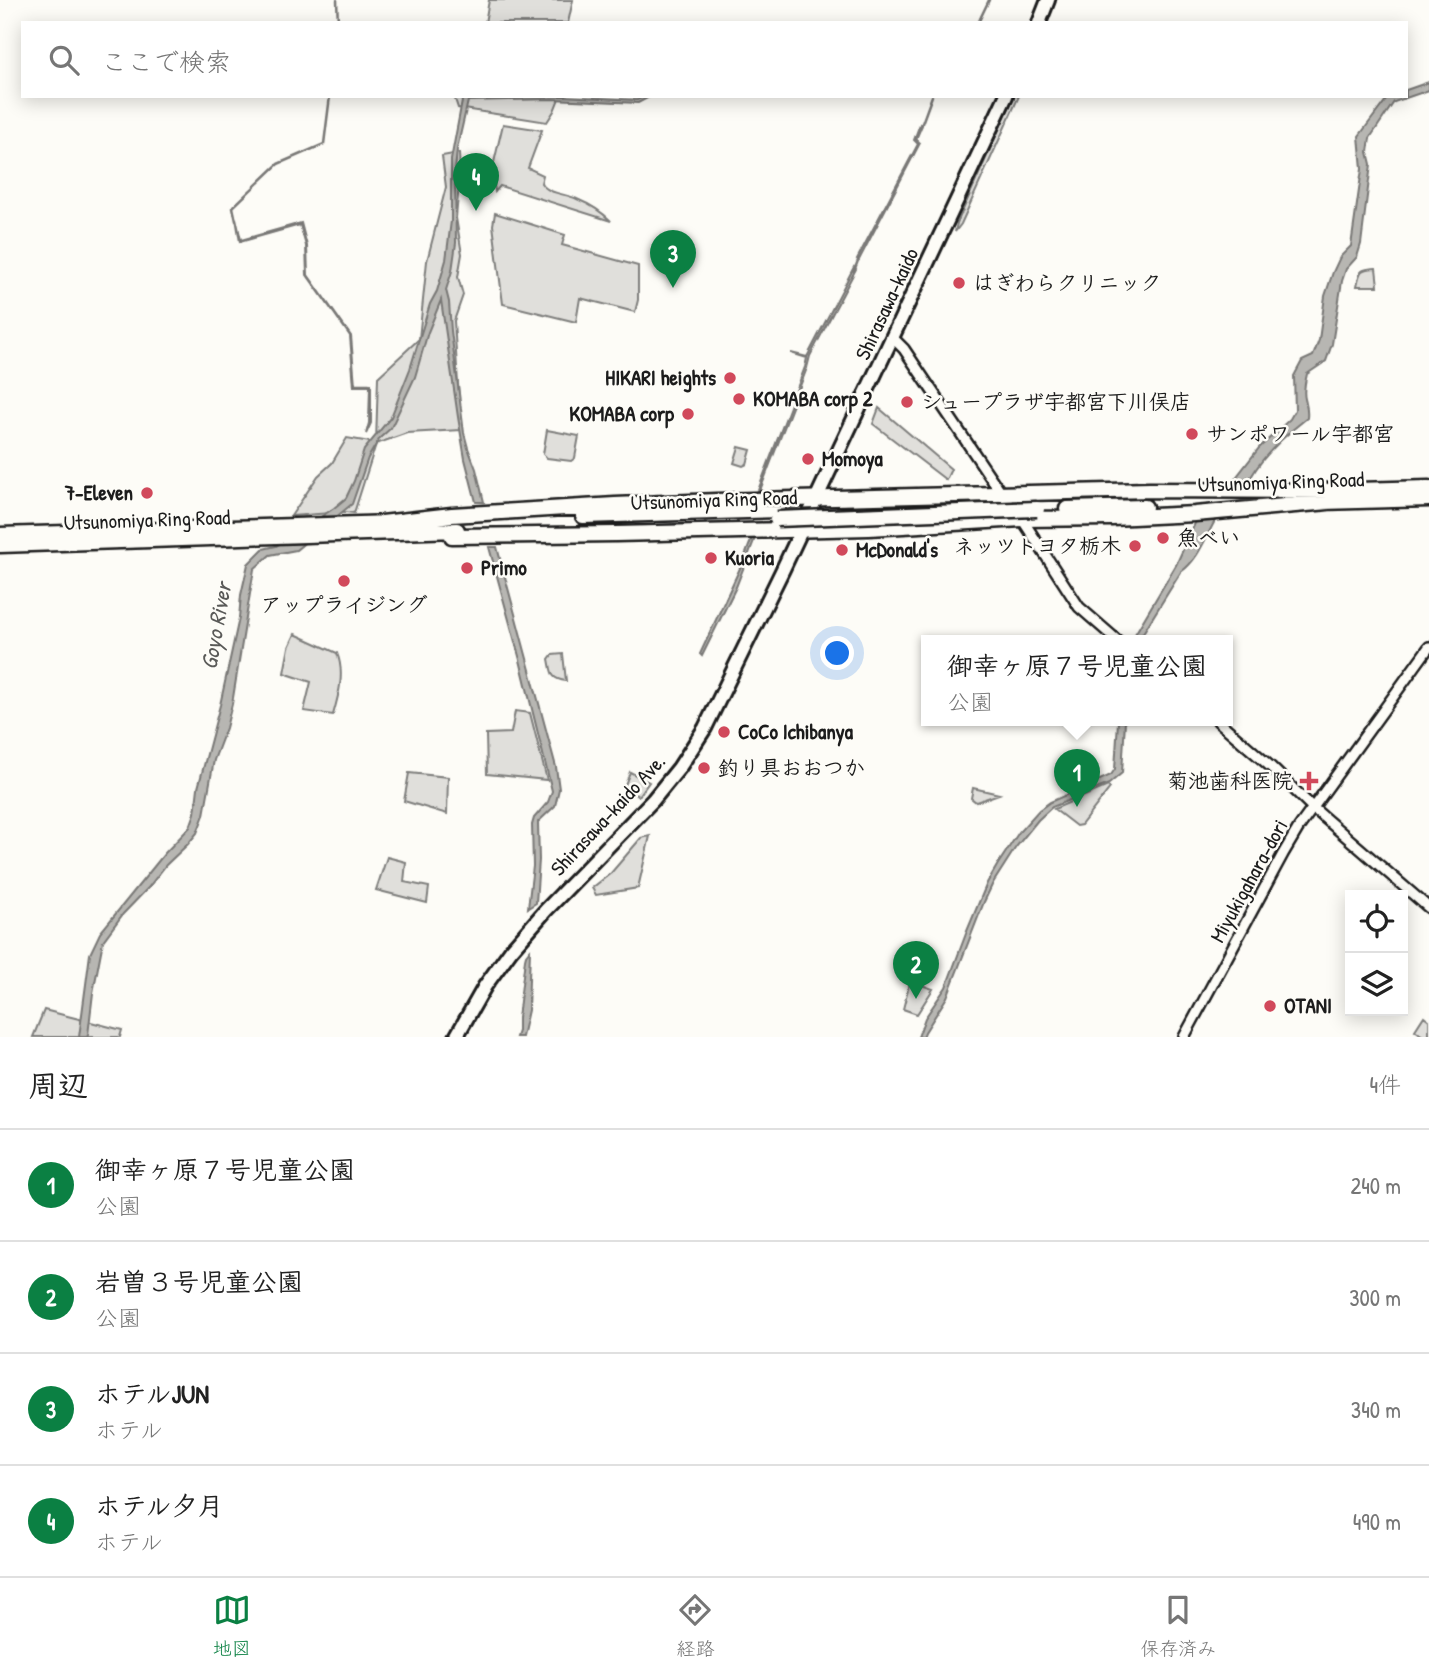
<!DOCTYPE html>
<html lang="ja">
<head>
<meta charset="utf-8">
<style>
	body { margin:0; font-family:"Patrick Hand","Klee One",sans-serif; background:#f2f2f2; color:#222 }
	.controls { position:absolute; right:21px; bottom:21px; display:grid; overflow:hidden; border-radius:0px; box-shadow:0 4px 18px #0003 }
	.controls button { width:63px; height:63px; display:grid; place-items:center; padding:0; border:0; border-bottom:2px solid #e0e0e0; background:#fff; color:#222; font:35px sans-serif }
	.you { position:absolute; left:838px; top:654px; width:24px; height:24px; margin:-18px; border:5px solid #fff; border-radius:50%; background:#1a73e8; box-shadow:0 0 0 10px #1a73e833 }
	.badge { display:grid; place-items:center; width:46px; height:46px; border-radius:50%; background:#0b8043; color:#fff; font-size:23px; font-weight:700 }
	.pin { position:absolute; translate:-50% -58px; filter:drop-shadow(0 2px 4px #0008) }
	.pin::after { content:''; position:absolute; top:37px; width:24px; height:21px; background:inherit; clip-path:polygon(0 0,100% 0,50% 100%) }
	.popup { position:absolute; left:921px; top:635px; width:312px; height:91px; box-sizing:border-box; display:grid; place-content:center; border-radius:0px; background:#fff; filter:drop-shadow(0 2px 5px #0005); font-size:23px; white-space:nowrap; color:#767676 }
	.popup b { font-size:26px; color:#222 }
	.popup::after { content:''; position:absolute; left:50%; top:100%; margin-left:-14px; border:14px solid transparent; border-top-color:#fff }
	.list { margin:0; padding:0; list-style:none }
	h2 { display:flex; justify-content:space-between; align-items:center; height:91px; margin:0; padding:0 28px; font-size:30px }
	h2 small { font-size:23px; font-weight:400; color:#767676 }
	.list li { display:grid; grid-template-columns:46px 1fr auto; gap:21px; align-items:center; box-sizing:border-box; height:112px; padding:0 28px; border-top:2px solid #e0e0e0 }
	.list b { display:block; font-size:26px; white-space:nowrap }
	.list p { margin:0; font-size:23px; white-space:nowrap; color:#767676 }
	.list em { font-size:23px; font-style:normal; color:#767676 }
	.icon { flex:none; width:38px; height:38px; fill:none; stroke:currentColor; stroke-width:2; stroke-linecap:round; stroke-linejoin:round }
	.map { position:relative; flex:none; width:1429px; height:1037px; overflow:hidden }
	.search { position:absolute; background:#fff; box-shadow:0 4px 18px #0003; left:21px; right:21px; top:21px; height:77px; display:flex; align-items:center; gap:18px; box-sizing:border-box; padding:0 24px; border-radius:0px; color:#767676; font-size:26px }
	.sheet { height:539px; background:#fff }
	nav { display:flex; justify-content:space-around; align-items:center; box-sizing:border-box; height:98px; border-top:2px solid #e0e0e0; background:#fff; font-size:19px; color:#767676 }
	nav a { display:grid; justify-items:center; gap:4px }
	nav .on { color:#0b8043 }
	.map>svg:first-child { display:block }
	.green { fill:#e0dfdb; stroke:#7e7e7c; stroke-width:2 }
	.water { fill:#b7b6b2; stroke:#797876; stroke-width:2 }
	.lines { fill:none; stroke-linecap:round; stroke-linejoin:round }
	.stream { stroke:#797876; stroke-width:2.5 }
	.minor-casing { stroke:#1c1c1c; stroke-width:14 }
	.major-casing { stroke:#1c1c1c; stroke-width:18 }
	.highway-casing { stroke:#1c1c1c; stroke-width:19 }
	.minor { stroke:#fdfcf7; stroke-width:9 }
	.major { stroke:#fdfcf7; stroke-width:12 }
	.highway { stroke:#fdfcf7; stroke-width:14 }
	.highway-bridge-casing { stroke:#1c1c1c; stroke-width:19; stroke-linecap:butt }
	.highway-bridge { stroke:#fdfcf7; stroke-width:14 }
	.poi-dot { fill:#d1495b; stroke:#fdfcf7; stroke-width:2.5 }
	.labels { text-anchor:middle; stroke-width:5; stroke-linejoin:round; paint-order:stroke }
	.poi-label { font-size:21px; font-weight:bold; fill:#1c1c1c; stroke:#fdfcf7; text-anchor:start }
	.street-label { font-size:21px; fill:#1c1c1c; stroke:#fdfcf7 }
	.water-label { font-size:23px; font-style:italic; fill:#5a5a58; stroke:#fdfcf7 }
</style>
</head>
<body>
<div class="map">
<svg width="1429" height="1037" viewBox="0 0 1429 1037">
	<rect width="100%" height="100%" fill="#fdfcf7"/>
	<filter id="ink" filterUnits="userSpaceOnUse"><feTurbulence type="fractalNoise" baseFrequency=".0143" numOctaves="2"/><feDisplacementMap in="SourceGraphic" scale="14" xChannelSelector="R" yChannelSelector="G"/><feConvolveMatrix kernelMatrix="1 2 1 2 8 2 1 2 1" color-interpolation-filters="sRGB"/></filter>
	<g filter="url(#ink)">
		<path class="green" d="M489,0h84l-5,23h-83z
			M454,96h106l-6,15 -7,11 -89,-14z
			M1014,96h5l-58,128 -6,8 2,-9z
			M503,124l39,6 -14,38 15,7 -2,8c8,12 24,10 36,16 12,5 25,13 34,22l-111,-35 -5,6 -3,-21z
			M459,153l1,20 -4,45 6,36 -4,23 5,18 -9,26 7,109 -54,3 -31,11 -22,69 -10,-1 -53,4 27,-40 14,-13 15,-25 29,5 2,-66 41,-38 8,-78 19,-74 -4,-31z
			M495,213l70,22 -3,10 76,21v34l-3,12 -55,-14 -4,24 -73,-18 -10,-79z
			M1376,268l2,18h-21c3,-16 3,-17 19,-18z
			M879,408l72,61 -5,11 -73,-56z
			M547,430l32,6 -4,22 -4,3 -24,-3 -4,-4z
			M739,447l12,3 -4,14 -4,2 -9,-3z
			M295,634l42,19c8,20 2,41 -4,62l-29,-4 7,-29 -27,-9 5,-26z
			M563,654l3,27c-16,-2 -14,-8 -17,-22l3,-4z
			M515,711l15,2 17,67 -60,-6 -1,-40 25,-1z
			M630,772l19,10 -10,14 -16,-6z
			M409,773l39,4 -1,37 -43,-13z
			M1108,786l2,2 -29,37 -5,1 -22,-17z
			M973,788l26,6 -23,8 -5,-4z
			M650,836l-12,52 -42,7 -4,-7 19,-15 30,-35z
			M387,857l19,5 -2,20 25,5 -2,16 -51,-13z
			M910,981l23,8 -16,25 -14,-5z
			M44,1010l78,20 -2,7h-87z
			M1424,1016l5,4v17h-5l-9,-7z"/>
		<path class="water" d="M1429,82v8l-35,12 -24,36 -2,14 3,12 -10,80 -4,13 -11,12 -4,12 -10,63 -6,17 -19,13c-2,8 -4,17 -2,25 2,8 3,11 2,19 -22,17 -42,35 -56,59l-5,1 -6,7 -9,-1 28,-36 31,-29 5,-9 -1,-34 8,-15 11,-5 6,-16 6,-44 8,-24 7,-15 11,-11 11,-77 -3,-33 30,-40h17v-6z
			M463,96h7v2l93,-2 74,4 8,-4h6l-13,7 -86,-4 -84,2 -11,48 -2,23 1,71 -4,28 -6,19 3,12 2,29 13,102 4,15 8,21 8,33h-8l-11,-43 -7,-42 -17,-117 -13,32 -13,45 -24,51 -11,10 -12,20 -16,46 -56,46 -26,5 -16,14 -22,135 -6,24 -12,32 -10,55 -7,18 -9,11 -22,21 -18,23 -25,26 -20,27 -10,52 -5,42 -1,2h-8l11,-83 10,-21 65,-80 25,-26 5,-14 3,-25 22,-83 19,-87 2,-23 7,-31 15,-15 13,-3 12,-7 46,-31 12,-10 8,-17 10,-31 27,-33 19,-48 20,-65 7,-13 9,-31 5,-39v-61z
			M920,124l2,1 -6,14 4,4 -61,117 -2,-1 61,-115 -4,-4z
			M236,218l5,22 60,-17 6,23 1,29 43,61 4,49 16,-1v39l-5,11 3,-11 1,-37h-16l-4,-50 -43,-61 -1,-29 -6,-21 -60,17z
			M854,267l2,2 -46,87 -3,12 -48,125h-2l48,-126 2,-9 -16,-5 16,4z
			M1216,519c-11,19 -17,40 -35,53l-43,69h-7l45,-76 20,-44z
			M752,538h3l-19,49 -34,69 -2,-2 41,-88z
			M489,547h8l59,220 3,22 -4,17 -17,16 1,38 -3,43 -8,5 5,-42 -1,-41 2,-7 14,-16 4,-11 -32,-131z
			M1118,721h7l-3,52 -13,11 -57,23 -14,13 -22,27 -23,36 -9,19 -37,95 -22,35 -2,5h-5l7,-19 21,-31 21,-56 20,-48 11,-19 21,-32 20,-22 11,-8 61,-27 4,-6z
			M530,950l-2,60 -6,27h-6l2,-6v-13l7,-59 1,-4z"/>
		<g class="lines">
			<path class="stream" d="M337,0l1,23
				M978,23l11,-23
				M921,126l11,-30
				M236,221l-3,-14 45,-43 46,-20 6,-48
				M854,271l5,-13
				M354,384h15"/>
			<defs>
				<path id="minor" d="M893,338l11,11 97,144 21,26 57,88 39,34
					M1218,721l53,46 42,41 116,100
					M1184,1037l99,-183 16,-27 130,-180"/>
				<path id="major" d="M1039,23l9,-23
					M456,1037l29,-51 26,-36 35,-40 107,-110 26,-32 26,-40 78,-159 223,-473"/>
				<path id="highway" d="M1322,491l107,-3
					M1322,502l107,-3
					M1067,509l78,-2
					M583,516l195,-6
					M382,523l70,-8 163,-10 101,-4 434,-11 181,1
					M450,530l2,6 164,-2 253,-6 153,-9 90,-1 83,-4 134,-12
					M0,535l392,-12
					M0,545l457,-15"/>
			</defs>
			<use href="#minor" class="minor-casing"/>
			<use href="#major" class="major-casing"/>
			<use href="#highway" class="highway-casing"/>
			<use href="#minor" class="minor"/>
			<use href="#major" class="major"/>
			<use href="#highway" class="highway"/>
			<defs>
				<path id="highway-bridge" d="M777,519l260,-10"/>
			</defs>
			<use href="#highway-bridge" class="highway-bridge-casing"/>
			<use href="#highway-bridge" class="highway-bridge"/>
		</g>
	</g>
	<g class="poi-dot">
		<circle cx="959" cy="283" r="7"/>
		<circle cx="730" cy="378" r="7"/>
		<circle cx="739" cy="399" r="7"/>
		<circle cx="907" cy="402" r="7"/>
		<circle cx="688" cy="414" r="7"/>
		<circle cx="1192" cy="434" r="7"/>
		<circle cx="808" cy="459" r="7"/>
		<circle cx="147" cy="493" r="7"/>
		<circle cx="1163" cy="538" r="7"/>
		<circle cx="1135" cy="546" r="7"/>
		<circle cx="842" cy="550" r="7"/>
		<circle cx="711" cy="558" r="7"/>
		<circle cx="467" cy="568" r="7"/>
		<circle cx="344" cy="581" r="7"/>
		<circle cx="724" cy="732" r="7"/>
		<circle cx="704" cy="768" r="7"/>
		<path d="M1305.5 770.5h7v7h7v7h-7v7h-7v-7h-7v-7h7z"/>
		<circle cx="1270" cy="1006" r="7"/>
	</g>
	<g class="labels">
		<g class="poi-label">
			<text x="973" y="290">はぎわらクリニック</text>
			<text x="716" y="385" text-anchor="end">HIKARI heights</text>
			<text x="753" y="406">KOMABA corp 2</text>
			<text x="921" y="409">シュープラザ宇都宮下川俣店</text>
			<text x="674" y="421" text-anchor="end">KOMABA corp</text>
			<text x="1206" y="441">サンポワール宇都宮</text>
			<text x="822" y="466">Momoya</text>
			<text x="133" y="500" text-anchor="end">7-Eleven</text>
			<text x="1177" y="545">魚べい</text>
			<text x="1121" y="553" text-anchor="end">ネッツトヨタ栃木</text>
			<text x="856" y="557">McDonald's</text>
			<text x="725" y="565">Kuoria</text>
			<text x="481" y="575">Primo</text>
			<text x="344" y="612" text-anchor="middle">アップライジング</text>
			<text x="738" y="739">CoCo Ichibanya</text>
			<text x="718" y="775">釣り具おおつか</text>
			<text x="1293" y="788" text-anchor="end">菊池歯科医院</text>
			<text x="1284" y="1013">OTANI</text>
		</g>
		<g class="street-label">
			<text transform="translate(887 304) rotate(-65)" y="7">Shirasawa-kaido</text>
			<text transform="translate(1281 482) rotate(-2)" y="7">Utsunomiya Ring Road</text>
			<text transform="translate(714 500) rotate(-2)" y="7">Utsunomiya Ring Road</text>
			<text transform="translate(147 520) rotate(-2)" y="7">Utsunomiya Ring Road</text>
			<text transform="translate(608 815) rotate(-47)" y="7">Shirasawa-kaido Ave.</text>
			<text transform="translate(1249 881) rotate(-61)" y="7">Miyukigahara-dori</text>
		</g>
		<g class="water-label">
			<text transform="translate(216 626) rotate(-80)" y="8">Goyo River</text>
		</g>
	</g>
</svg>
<div class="controls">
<button><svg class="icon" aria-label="locate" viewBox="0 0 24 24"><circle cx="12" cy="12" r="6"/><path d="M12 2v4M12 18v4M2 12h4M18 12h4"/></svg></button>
<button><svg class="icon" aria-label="layers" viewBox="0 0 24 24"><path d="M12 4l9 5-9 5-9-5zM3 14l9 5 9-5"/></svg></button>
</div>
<div class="you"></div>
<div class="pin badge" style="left:1077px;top:807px">1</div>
<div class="popup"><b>御幸ヶ原７号児童公園</b>公園</div>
<div class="pin badge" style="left:916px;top:999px">2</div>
<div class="pin badge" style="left:673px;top:288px">3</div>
<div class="pin badge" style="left:476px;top:211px">4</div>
<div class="search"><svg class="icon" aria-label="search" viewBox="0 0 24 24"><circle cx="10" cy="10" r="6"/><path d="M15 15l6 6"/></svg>ここで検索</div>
</div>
<section class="sheet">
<h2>周辺<small>4件</small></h2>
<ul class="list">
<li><span class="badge">1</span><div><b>御幸ヶ原７号児童公園</b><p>公園</p></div><em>240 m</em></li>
<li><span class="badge">2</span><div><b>岩曽３号児童公園</b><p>公園</p></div><em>300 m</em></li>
<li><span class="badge">3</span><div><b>ホテルJUN</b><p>ホテル</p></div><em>340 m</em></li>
<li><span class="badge">4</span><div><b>ホテル夕月</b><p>ホテル</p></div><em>490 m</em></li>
</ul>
</section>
<nav>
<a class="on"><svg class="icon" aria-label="map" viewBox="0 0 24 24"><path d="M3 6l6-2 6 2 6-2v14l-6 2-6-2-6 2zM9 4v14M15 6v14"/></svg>地図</a>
<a><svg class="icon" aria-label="directions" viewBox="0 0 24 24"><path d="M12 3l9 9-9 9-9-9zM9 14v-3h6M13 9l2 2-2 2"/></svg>経路</a>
<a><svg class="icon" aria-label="saved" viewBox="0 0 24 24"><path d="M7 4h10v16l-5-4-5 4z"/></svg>保存済み</a>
</nav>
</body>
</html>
